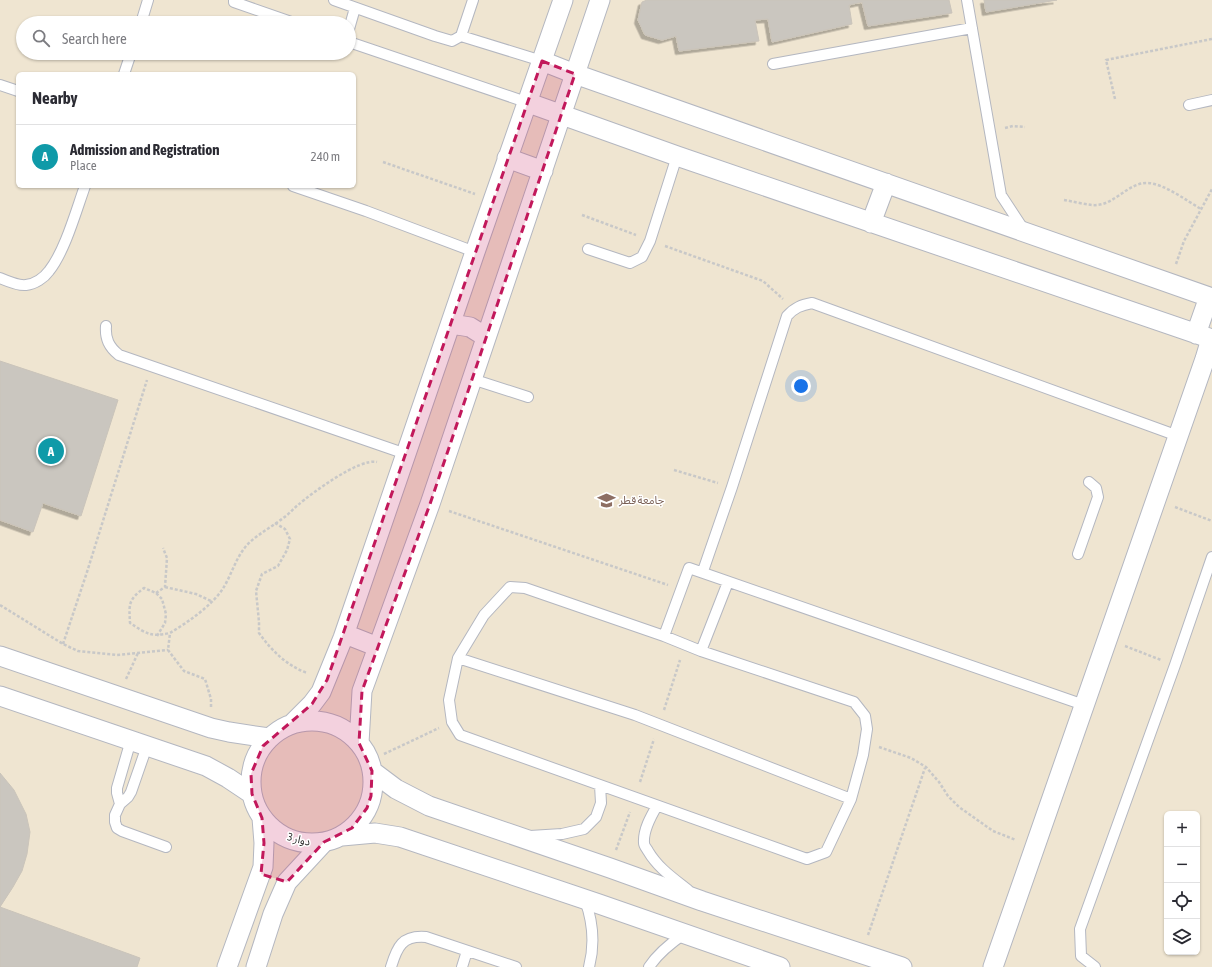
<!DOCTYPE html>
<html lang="en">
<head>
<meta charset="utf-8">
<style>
	body { margin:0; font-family:"Asap Condensed","Noto Sans Arabic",sans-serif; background:#f2f2f3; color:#2b2b33 }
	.controls { position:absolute; right:12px; bottom:12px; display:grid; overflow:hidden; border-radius:6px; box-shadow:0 1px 3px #0004 }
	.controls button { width:36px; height:36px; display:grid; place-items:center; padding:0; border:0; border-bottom:1px solid #e1e1e2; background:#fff; color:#2b2b33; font:20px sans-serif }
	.you { position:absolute; left:801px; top:386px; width:14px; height:14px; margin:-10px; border:3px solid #fff; border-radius:50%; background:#1a73e8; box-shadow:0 0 0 6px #1a73e833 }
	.badge { display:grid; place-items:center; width:26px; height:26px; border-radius:50%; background:#4466f8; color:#fff; font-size:13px; font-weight:700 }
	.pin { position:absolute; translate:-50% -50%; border:2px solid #fff; box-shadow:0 1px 4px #0006 }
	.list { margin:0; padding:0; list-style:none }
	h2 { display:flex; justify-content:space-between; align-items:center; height:52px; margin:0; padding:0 16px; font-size:17px }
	h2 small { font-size:13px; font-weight:400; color:#7c7c81 }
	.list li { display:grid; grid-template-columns:26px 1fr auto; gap:12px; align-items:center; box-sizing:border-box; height:64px; padding:0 16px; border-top:1px solid #e1e1e2 }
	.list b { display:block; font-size:15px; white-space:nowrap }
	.list p { margin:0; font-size:13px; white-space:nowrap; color:#7c7c81 }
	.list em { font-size:13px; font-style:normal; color:#7c7c81 }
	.icon { flex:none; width:22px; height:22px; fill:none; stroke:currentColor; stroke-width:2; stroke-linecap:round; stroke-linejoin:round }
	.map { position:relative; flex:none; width:1212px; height:967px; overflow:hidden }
	.search { position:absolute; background:#fff; box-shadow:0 1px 3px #0004; left:16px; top:16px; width:340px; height:44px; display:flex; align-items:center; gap:10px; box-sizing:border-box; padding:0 14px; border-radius:22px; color:#7c7c81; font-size:15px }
	.panel { position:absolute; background:#fff; box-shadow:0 1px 3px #0004; left:16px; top:72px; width:340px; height:116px; border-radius:6px }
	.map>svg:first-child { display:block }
	.education { fill:#efe5d1; fill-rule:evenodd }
	.building { fill:#cac6bf; stroke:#cac4ba; filter:url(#shadow) }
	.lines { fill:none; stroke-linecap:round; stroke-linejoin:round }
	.service-casing { stroke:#b4b7c0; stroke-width:12 }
	.minor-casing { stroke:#b4b7c0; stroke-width:21 }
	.path { stroke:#c8c8c8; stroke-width:2.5; stroke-dasharray:3 2; stroke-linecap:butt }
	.service { stroke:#fff; stroke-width:10 }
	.minor { stroke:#fff; stroke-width:19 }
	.marked { fill:#c2185b; fill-opacity:0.2; stroke:#c2185b; stroke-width:3; stroke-dasharray:8 5; stroke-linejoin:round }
	.labels { text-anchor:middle; stroke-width:3; stroke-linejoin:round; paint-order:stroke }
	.education-label { font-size:11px; fill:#785e54; stroke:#fff; text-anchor:start }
	.street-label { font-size:11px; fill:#2d2d2d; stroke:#fff }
</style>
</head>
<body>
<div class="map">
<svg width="1212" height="967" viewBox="0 0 1212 967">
	<defs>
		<filter id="shadow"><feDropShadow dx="-3.5" dy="3.5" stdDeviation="0" flood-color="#0004"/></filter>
	</defs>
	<rect width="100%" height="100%" fill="#eee8e0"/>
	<path class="education" d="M0,0h1212v967h-1212zM23,23h326v30h-326zM18,74h336v112h-336zM1167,814h30v138h-30z"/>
	<path class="building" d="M647,0h302l3,13 -84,13 -6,-24 -13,3 3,19 -80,18 -4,-23 -13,1 4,21 -80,10 -3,-15 -14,4 -17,-5 -7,-15 4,-18z
		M984,0h73l-71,12z
		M0,361l118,39 -37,116 -38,-13 -10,29 -33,-12z
		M0,773l14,17 12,24 4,18 -3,22 -5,17 -9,16 -13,20z
		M0,907l140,51 -3,9h-137z"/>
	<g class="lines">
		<defs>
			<path id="service" d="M234,0v2l60,21
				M334,0l101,36 17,5 9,-5
				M473,0l-12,36 81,25
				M967,0l34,195 23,35
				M141,23l7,-23
				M349,29l6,-21
				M349,42l177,60
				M773,64l199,-36
				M124,74l7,-21
				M0,85l18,6
				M1189,105l23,-5
				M293,186l73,25 109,41
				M588,249l42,14 12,-6 8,-16 27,-85
				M0,278c7,3 19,8 26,7 9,-1 18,-7 23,-14 16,-20 27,-60 36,-85
				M106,326c-1,13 3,21 13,29l287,99
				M472,379l56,18
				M1078,554l20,-57 -2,-9 -7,-6
				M703,571l29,-84 55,-171c7,-8 14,-11 25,-13l366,133
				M510,587l15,1 139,48 37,15 153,51 11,14 2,13 -4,26 -12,44 -25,53 -19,7 -347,-124 -8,-13 -3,-22 9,-42 26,-43z
				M664,636l25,-68 395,137
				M701,651l27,-69
				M458,658l177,57 216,84
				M147,746l-16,46 -3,5 -8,7 -5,11v7l2,6 5,3 44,16
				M120,804l-3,-11v-5l14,-48
				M657,806c-6,10 -14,24 -13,37 0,3 3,6 4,8 10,17 25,27 40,39
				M530,836l32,-2 22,-5 12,-12 5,-14 -1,-18
				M585,900c8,22 10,44 4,67
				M391,967c6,-20 11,-32 35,-30l90,30
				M462,967l5,-16
				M649,967c9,-14 22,-24 35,-33
				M1095,967l-14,-11 -1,-27 95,-264 37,-108"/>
			<path id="minor" d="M542,61l33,13 637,224
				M526,102l151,54 535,183
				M507,158l36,13
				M871,223l15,-40
				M451,324l19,3 16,10
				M1196,334l13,-37
				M345,634l33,13
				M0,656l211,72 18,4 40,6
				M0,696l206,70 22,12 24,16
				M251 782a61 61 0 1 1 122 0a61 61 0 1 1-122 0Z
				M292,724l20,-20 9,-12 22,-54 132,-386 88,-252
				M359,743l3,-52 68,-187 170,-504
				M372,771l24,18 33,17 181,62 92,33 200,66
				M342,836l33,-3 25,4 199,67 181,63
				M227,967l36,-100 1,-24 -2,-25
				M256,967l17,-53 14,-32 37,-40
				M993,967l212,-608 6,-20"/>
		</defs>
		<use href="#service" class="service-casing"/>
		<use href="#minor" class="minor-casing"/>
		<path class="path" d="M1115,99l-9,-39 106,-21
			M1005,128l8,-2 12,1
			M383,162l92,32
			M1064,200c8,1 26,6 33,5 18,-1 32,-23 51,-22 17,1 39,18 53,26
			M582,215l54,20
			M665,246l98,35 20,18
			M1176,264l8,-23 28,-52
			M674,470l44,13
			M1175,507l37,14
			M449,511l219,74
			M275,523l10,6 5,10 -3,11 -9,16 -16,8 -6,17 3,31v11c13,18 27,32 48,40
			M165,587l31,7 15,7
			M156,593l9,-6 2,-29 -4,-10
			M0,605l63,39 15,7 39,4 51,-5
			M157,636l8,-13 1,-9 -4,-15 -6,-6 -12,-5c-16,12 -15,16 -14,35 17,11 20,14 40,10
			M63,644l24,-72 60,-192
			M1125,646l36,14
			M126,679l12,-26
			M211,707v-8l-6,-20 -21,-8 -16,-21 2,-17c18,-11 40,-26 52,-43 10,-15 14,-35 28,-48 11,-10 25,-17 37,-27 4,-3 7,-7 11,-10 14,-12 61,-47 79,-43
			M664,710l16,-50
			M879,747l32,11 15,9 13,15 9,14 11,11 34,24 23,9
			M384,754l55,-26
			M640,782l14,-43
			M616,850l14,-38
			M868,935l57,-167"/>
		<use href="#service" class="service"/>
		<use href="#minor" class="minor"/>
	</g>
	<path class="marked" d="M542,61l33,13 -145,430 -68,187 -3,52 13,28 -1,25 -4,12 -15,20 -28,14 -37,40 -26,-8 3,-31 -2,-25 -10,-24 -1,-20 12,-28 49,-42 15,-24z"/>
	<defs>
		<symbol id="university-bare" viewBox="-9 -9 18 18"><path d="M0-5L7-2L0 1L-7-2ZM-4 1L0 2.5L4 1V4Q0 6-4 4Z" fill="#8d6e63" stroke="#fff" stroke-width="2.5" paint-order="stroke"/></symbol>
	</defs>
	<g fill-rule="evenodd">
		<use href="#university-bare" x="594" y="488" width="25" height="25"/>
	</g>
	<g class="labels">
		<g class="education-label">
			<text x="619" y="504">جامعة قطر</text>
		</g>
		<g class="street-label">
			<text transform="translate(299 839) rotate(14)" y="4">دوار 3</text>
		</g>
	</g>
</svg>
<div class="controls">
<button>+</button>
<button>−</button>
<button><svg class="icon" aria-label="locate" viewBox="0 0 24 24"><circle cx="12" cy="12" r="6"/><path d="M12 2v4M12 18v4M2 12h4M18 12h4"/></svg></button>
<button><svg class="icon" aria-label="layers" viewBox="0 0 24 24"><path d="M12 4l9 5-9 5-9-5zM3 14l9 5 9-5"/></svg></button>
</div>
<div class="you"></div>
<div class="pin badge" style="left:51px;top:451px;background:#0f9aa8">A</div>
<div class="search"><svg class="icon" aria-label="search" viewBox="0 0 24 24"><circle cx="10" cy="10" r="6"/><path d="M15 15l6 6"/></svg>Search here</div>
<section class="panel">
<h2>Nearby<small></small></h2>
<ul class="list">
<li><span class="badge" style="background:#0f9aa8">A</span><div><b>Admission and Registration</b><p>Place</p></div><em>240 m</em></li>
</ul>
</section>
</div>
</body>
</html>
